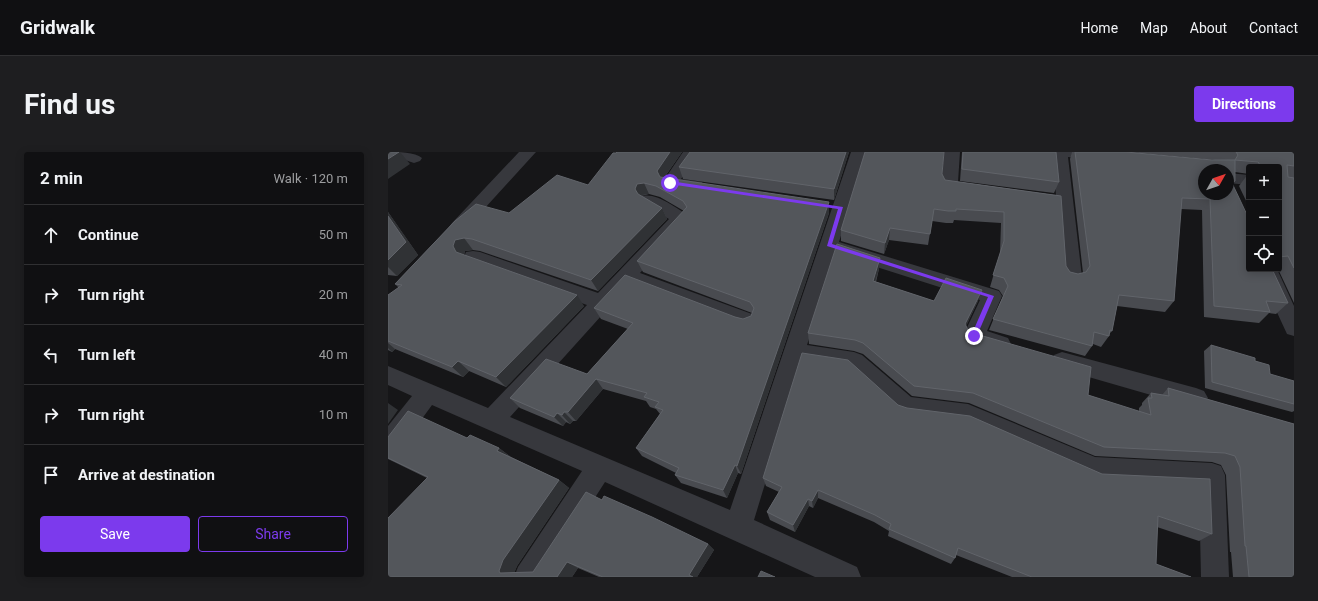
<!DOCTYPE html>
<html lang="en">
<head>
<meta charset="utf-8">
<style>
	body { margin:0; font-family:Roboto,sans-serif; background:#1e1e20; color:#f1f3f6 }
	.controls { position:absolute; right:12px; top:12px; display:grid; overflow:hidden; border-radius:4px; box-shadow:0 2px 10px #0003 }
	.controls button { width:36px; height:36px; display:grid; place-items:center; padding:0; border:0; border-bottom:1px solid #303032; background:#101012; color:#f1f3f6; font:20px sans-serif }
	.compass { position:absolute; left:810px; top:12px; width:36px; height:36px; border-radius:50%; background:#101012; box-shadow:0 2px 10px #0003; rotate:50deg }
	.stop { position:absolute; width:12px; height:12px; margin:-9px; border:3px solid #7c3aed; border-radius:50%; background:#fff }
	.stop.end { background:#7c3aed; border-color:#fff; box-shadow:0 1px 4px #0008 }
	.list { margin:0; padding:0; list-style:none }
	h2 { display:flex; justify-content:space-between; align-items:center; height:52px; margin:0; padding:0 16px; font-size:17px }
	h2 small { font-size:13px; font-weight:400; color:#9c9d9f }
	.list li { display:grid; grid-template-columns:26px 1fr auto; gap:12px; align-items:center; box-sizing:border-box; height:60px; padding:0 16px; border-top:1px solid #303032 }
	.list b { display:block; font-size:15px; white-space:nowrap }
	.list em { font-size:13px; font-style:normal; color:#9c9d9f }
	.actions { display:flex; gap:8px; padding:12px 16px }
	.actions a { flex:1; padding:9px 0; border:1px solid #7c3aed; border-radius:4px; text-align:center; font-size:14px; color:#7c3aed }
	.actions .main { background:#7c3aed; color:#fff }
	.icon { flex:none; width:22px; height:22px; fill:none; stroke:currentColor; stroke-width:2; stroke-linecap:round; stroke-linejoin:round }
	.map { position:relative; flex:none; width:906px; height:425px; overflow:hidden; border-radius:4px }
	header { display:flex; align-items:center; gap:24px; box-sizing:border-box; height:56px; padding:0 20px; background:#101012; border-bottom:1px solid #303032 }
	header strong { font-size:19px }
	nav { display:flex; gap:22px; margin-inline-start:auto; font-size:14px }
	.intro { display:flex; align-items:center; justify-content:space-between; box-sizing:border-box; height:96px; padding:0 24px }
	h1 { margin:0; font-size:28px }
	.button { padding:10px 18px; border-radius:4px; background:#7c3aed; color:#fff; font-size:14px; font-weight:700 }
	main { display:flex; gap:24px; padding:0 24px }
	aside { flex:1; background:#101012; border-radius:4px; box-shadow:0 2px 10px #0003 }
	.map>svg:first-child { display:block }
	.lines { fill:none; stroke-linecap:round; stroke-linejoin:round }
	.minor { fill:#37383d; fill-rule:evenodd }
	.wall { fill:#494b50 }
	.shaded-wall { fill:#303235 }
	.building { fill:#53565b; stroke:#61646a; fill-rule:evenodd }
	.route { fill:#7c3aed }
</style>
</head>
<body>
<header>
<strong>Gridwalk</strong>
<nav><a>Home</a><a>Map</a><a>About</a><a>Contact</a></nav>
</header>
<div class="intro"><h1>Find us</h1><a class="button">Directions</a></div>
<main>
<aside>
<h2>2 min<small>Walk · 120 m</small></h2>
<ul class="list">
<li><svg class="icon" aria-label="ahead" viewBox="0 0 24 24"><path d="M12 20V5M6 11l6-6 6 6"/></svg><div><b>Continue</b></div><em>50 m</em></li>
<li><svg class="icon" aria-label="right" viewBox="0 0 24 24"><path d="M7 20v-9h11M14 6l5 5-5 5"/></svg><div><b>Turn right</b></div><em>20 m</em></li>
<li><svg class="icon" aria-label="left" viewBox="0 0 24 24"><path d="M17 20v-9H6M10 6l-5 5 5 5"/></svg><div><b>Turn left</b></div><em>40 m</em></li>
<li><svg class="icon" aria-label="right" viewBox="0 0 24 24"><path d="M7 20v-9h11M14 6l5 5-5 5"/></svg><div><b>Turn right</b></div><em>10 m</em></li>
<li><svg class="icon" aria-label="arrive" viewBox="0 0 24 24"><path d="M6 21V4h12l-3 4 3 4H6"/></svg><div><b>Arrive at destination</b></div></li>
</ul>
<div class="actions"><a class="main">Save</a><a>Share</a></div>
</aside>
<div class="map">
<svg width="906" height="425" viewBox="0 0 906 425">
	<rect width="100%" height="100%" fill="#161618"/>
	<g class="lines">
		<path class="minor" d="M0,0c10,0 27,0 34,6l-2,3 -6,2 -24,-8z
			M131,0h17l-72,79 -6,2 -6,-2 -3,-4 3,-4z
			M295,0h16l-18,27 21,3 2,4 -2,4c-12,2 -26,-1 -38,-3l-2,-4z
			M463,0h16l-28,90 160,49 3,5 -15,35 21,7 3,6 -3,6 -8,2 -33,-10 -4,-6 17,-36 -144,-46 -29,91 47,7 8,3 49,42 57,7 127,53 117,6 9,3 4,9 4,102h-28l-2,-91 -105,-5 -128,-57 -61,-8 -8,-3 -49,-44 -46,-7 -48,158 103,47 4,10h-46l-210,-95 -61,95h-30l4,-10 64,-96 -150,-66 -35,48 -9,3v-30l24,-30 -24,-11v-19l100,42 99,-103 -121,-43 -2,-5 2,-5 7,-1 7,1 118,41 71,-74 -26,-15 -2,-4 2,-4c14,-3 31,11 43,18l3,4 -49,55 112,41 3,6 -3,6 -7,2 -7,-2 -108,-42 -120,133 220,93z
			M556,0h16l-2,30 21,3 2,4 -2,4 -6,1 -30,-4 -2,-4z
			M664,0h55l2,3 -3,3 -5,2 -33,-3 14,120 -3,5 -7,2 -7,-2 -3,-5 -5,-71 -32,-5 -2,-4 2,-4 6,-1 25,3z
			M840,21l21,2v10l-21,-2z
			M869,117h20l17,37v30l-7,-2z
			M674,200l134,36 8,3 4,7 -4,7 -8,3 -142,-41 -3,-6 3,-6z"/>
	</g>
	<path class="wall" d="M229,0h65l-18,26 165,35 -88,261 -3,-1 -11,25 -46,-15 -6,-8 1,-2 -34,-17 -6,-8 24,-34 -4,-5 -6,-2 -4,-6 -43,-12 -27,32h-3l-3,3 -4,-2 -3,4 -43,-18 -10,-10 77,-24 41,-45 -27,-10 -7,-11 141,9 8,2 8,-3 1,-3 -109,-41 -6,-11 47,-50 -24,-14 -11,-3 -8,2 21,12 5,11 -69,72 -118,-40 -7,-1 -8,1 -1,4 120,51 -78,81 -37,-16 -6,6 -68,-28 -3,3 -4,-2v-55l11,-7 -4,-4 60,-63 54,-8 79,-28z
		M461,0l-15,48 -151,-21 -4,-12z
		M574,0h94l3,30 -5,11 -94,-12z
		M684,0h54l86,8h3l-86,-8h165v151l-16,-34h1v-102h-30v7l-14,-2 -2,12 16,85 39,34 -12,11 -7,-1 -10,10 -55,-6 -2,-107 -21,-1 -7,92 -9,11 -48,-6 -5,25 -3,3v2l-8,11 -8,-3 -1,2 -7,10 -96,-26 14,-34 -4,-6 -9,-3 10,-34 1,-30 -47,-3 -1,3h-7l-14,-2 -4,24 -39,-5 -5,14 -43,-13v-11l101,-56 3,6 116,16 5,70 4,6 8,2 5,-1 -13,-114z
		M860,22h1v33l-10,-21z
		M0,60l30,43 -21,21 -9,-1z
		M492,106l-1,11 -3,13 58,19h44l-12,25 3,6 119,63 51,17v-4l3,-3v-2l9,-10 11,2 6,-7 126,36v153h-61l-2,-25h-1l-4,-77 -5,-10 -9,-3 -117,-6 -126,-53 -57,-7 -49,-42 -9,-3 -45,-7 -1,-11z
		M823,193l59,29 24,30v7l-2,1 -87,-24 -1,-37z
		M510,253l314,129 -13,7 -42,-14 -1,37 35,13h-179l-56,-22 -1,3 -4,6 -63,-28 1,-5 -15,-9 -56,-24 -5,10 -4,-2 -14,26 -25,-12 -3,-8 12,-20 -13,-6 -3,-8z
		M0,285l79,1 32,10 12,9 48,23 10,8 -52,78 -3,7 19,-1 69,-72 106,44 6,6 -17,27h-98l-21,-9 -6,9h-184l39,-99 -39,-19z"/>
	<path class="shaded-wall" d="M11,0h1l10,12 -22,15v-20z
		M282,0h12l-21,30 -4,-11z
		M458,0h3l-15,48v-11z
		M256,31l5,11 -7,1 -2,6 -5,-12 2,-5z
		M441,50v11l-88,261 -4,-8z
		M274,56l5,11 -69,72 -7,-11z
		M0,60l30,43 -21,21 -9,-9z
		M502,76l-1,12 -5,14 1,-11z
		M76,86l9,12 -8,1 -2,7 -7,-6 -3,-6 2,-6z
		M492,106l-1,11 -7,23 1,-11z
		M594,138l-4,11 -16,34 3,-11z
		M189,143l7,11 -78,81 -10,-10z
		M0,191l7,6 -3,3 -4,-4z
		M70,209l11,10 -6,6 -11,-10z
		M208,227l7,10 -27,32 -8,-9z
		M0,251l10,7 -10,14z
		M176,260l9,9 -3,3 -8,-9z
		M169,261l9,9 -3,4 -9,-9z
		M111,296l12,9 -14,-6z
		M347,313l3,8 -11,25 -4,-8z
		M171,328l10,8 -52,78 -4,10 -13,-3 -1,-2 4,-11z
		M430,338v8l-5,10 -1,-7z
		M420,347l1,7 -14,26 -2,-7z
		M320,392l6,6 -17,27h-6l-2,-2z
		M179,410l11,6 -6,9h-15z"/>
	<path class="building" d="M0,0h11l-11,7z
		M229,0h53l-13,19 3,6 169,25 -92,264 -2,-1 -12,25 -48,-15 4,-7 -43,-20 27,-38 -8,-3 4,-5 -15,-5 3,-4 -51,-14 -28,33h-4l-2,3 -5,-2 -3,4 -44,-19 36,-39 41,15 46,-51 -39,-15 31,-33 110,42 8,2 8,-3 3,-8 -4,-6 -113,-41 50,-54 -4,-6 -27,-15 -12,-3 -7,1 -2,5 3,5 24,14 -71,72 -119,-41 -8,-1 -9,2 -2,6 3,6 121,43 -81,82 -38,-16 -6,6 -64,-26v-46l14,-10 -7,-1 60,-63 21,-17 33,9 48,-38 31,10 25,-32h3z
		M302,0h156l-12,37 -155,-22z
		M477,0h79l-2,22 3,6 116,16 5,70 4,6 8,2 8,-2 4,-6 -15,-114h51l86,8h23l3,-5 -2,-3h58v14l-7,-1 1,12 6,1v90l-6,-12 -9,1v-90h-20v-4l-1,-1 -23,-2v21l-3,2 17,36v50h23l16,34 -22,-2 4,11 -56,-6 -4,-107 -28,-1 -8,103 -55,-6 -7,36 -2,-1 -1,6 -15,-4 -2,14 -99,-27 15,-33 -4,-8 -11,-3 11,-34v-29l-48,-3v2h-8l-14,-2 -4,25 -40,-6 -5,15 -44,-13zM816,18h24v24h-24z
		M575,0h93l3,30 -97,-13z
		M0,64l18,26 -18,18z
		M449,92l43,14 -7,23 61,20 12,-23 36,12 -17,34 4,8 122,35 -3,28 63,20 -3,-17h4l-1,-5 18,3 -1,-8 126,36v153h-45l-3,-31h-1l-5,-79 -5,-11 -10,-3 -121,-6 -131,-54 -59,-7 -51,-43 -8,-3 -47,-7z
		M823,193l44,13v3l14,4 1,9 24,7v23l-82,-22z
		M414,201l46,7 50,45 9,3 63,8 132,58 108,5 2,55 -54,-18 -2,48 35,13h-159l-74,-29 -3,10 -66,-29 2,-5 -16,-9 -57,-25 -6,11 -4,-2 -15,26 -26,-13 15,-25 -19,-9z
		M20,259l59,27 3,-3 29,13 -2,3 62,29 -56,80 -4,11 1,2 33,-1 53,-80 16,8 2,-4 48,21 56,27 -19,31 4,2h-90l-36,-15 -10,15h-169v-59l40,-41 -40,-19v-21z
		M373,419l14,6h-17z"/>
	<path class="route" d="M282,29l173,26 -11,37 162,52 -18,42h-4l-1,-2 17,-39 -161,-51 11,-37 -169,-25z"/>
</svg>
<div class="controls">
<button>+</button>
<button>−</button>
<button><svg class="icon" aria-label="locate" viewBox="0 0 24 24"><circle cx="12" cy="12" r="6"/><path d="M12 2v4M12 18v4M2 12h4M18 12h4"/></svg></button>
</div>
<svg class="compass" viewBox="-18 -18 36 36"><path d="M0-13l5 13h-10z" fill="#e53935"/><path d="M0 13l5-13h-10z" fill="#9c9d9f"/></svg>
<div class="stop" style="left:282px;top:31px"></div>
<div class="stop end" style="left:586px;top:184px"></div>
</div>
</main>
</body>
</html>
